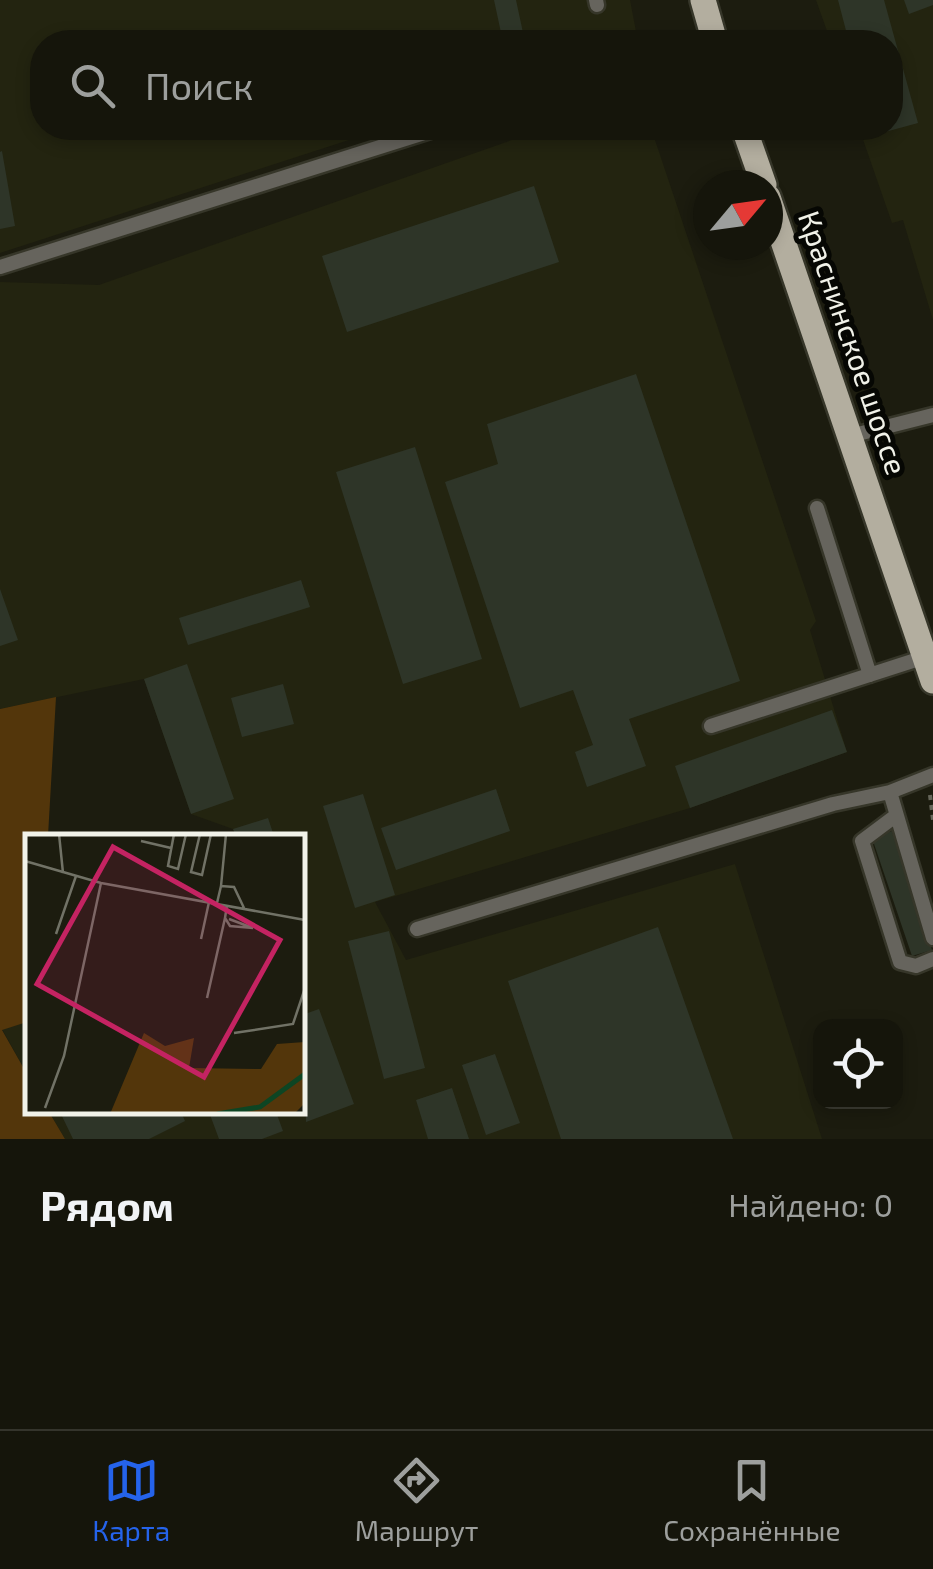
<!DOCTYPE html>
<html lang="ru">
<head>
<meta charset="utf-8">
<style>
	body { margin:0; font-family:"Exo 2",sans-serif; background:#222219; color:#f1f3f6 }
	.controls { position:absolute; right:30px; bottom:30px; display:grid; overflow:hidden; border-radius:20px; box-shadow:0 5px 15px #0003 }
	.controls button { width:90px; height:90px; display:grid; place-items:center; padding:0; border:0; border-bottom:2px solid #34342c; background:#15150b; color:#f1f3f6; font:50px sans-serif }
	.compass { position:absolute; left:693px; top:170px; width:90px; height:90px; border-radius:50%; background:#15150b; box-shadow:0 5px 15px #0003; rotate:61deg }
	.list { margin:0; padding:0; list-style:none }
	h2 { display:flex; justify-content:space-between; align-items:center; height:130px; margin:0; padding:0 40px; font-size:42px }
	h2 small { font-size:32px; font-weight:400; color:#9d9f9d }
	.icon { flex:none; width:55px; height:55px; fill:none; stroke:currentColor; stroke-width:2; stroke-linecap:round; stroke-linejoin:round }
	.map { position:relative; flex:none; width:933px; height:1139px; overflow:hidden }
	.search { position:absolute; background:#15150b; box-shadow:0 5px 15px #0003; left:30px; right:30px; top:30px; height:110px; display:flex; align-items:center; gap:25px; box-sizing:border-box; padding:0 35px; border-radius:40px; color:#9d9f9d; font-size:38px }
	.sheet { height:290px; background:#15150b }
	nav { display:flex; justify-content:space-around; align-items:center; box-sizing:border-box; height:140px; border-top:2px solid #34342c; background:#15150b; font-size:28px; color:#9d9f9d }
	nav a { display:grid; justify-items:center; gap:5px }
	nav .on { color:#2563eb }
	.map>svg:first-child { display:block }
	.built { fill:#232410 }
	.green { fill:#53360b }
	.building { fill:#2e3528 }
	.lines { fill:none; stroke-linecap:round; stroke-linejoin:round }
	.service-casing { stroke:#363629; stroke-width:19 }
	.primary-casing { stroke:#363629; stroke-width:30 }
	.path { stroke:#66665a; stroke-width:4; stroke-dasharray:5 5; stroke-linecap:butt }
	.service { stroke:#66645d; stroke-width:14 }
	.primary { stroke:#b3ae9f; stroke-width:25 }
	.labels { text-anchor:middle; stroke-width:10; stroke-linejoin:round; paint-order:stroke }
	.street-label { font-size:30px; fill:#f1f2e9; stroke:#060703 }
	.inset-river { fill:none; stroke:#0d4523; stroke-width:5 }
	.inset-road { fill:none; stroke:#717266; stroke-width:2.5 }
	.view { fill:#c42362; fill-opacity:0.15; stroke:#c42362; stroke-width:5 }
	.inset-edge { fill:none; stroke:#f1f2e9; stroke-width:5 }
</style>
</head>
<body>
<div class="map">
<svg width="933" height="1139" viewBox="0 0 933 1139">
	<rect width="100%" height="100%" fill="#1c1c0f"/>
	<path class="built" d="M0,0h630l8,42h-596v86h344l-386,125z
		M816,0h117v320l-30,-100 -11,3 -33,-95h31v-86h-59z
		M546,128h105l165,493 -6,9 37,122 -157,56 -315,94 31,58 329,-96 87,275h-757l-16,-27h253v-276h-66l-3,-7 -42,-15 -47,-135 -144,30v-427l99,3z
		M27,1022v52l-25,-45z"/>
	<path class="green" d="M56,697l-8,139h-20l-1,186 -25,8 25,44 1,38h21l16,27h-65v-430z"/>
	<path class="building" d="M494,0h22l9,42h-22z
		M838,0h46l34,123 -44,12 -2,-7h18v-86h-41z
		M904,0h29v5l-24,9z
		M2,151l13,75 -15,3v-77z
		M534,186l25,76 -212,70 -25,-76z
		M636,374l104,307 -111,38 17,47 -59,21 -12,-35 18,-7 -20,-55 -53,18 -75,-226 53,-18 -11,-40z
		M415,447l67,212 -79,25 -67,-212z
		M301,580l9,27 -122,38 -9,-27z
		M0,589l18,51 -18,6z
		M187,664l47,135 -43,15 -47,-135z
		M283,684l11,40 -52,13 -11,-39z
		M832,710l15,42 -157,56 -15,-42z
		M496,789l14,42 -114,39 -15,-42z
		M363,794l32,101 -40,13 -32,-102z
		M268,818l6,18h-38l-3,-7z
		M892,831l40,119 -20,6 -40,-118z
		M658,927l75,212h-172l-53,-158z
		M389,931l36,137 -41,11 -36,-138z
		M319,1009l35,95 -48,18 -4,-107z
		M495,1054l25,69 -34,12 -24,-70z
		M452,1088l17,51h-41l-12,-39z
		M60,1112h121l4,9 -36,18h-76z
		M209,1112h67l7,19 -21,8h-43z"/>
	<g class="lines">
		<defs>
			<path id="service" d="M596,0l1,5
				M0,267l440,-139
				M850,436l83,-21
				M817,508l53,167
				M711,726l214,-69
				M933,775l-43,17 43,146
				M894,817l-32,24 38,121 16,4 17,-7
				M417,929l416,-125 57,-12"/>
			<path id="primary" d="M703,0l12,42
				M744,128l20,57
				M768,197l165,484"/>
		</defs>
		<use href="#service" class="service-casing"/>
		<use href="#primary" class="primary-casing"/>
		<path class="path" d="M930,795l3,25"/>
		<use href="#service" class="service"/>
		<use href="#primary" class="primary"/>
	</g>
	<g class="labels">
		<g class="street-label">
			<text transform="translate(852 343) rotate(71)" y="10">Краснинское шоссе</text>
		</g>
	</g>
	<g transform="translate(25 834)">
		<rect width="280" height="280" fill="#1c1c0f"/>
		<path d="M119,199l21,13 29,-8 -5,30 72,1 16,-25 28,-2v61l-11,11h-184z" fill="#53360b"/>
		<path class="inset-river" d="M192,280l43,-7 45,-33"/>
		<path class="inset-road" d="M34,0l4,39M149,0l-6,32 10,3 8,-35M175,0l-9,38 11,3 9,-41M116,7l30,7M0,27l76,22 204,37M196,52l5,-52M192,69l4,-17 13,1 10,21M202,71l-2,13 5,8 23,2 -24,-9M31,100l20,-58M176,105l8,-37M182,164l18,-80M209,199l59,-9 12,-36M20,274l19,-52 37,-173"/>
		<path class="view" d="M88,13l167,93 -76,137 -167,-93z"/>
		<rect width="280" height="280" class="inset-edge"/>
	</g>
</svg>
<div class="controls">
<button><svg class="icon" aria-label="locate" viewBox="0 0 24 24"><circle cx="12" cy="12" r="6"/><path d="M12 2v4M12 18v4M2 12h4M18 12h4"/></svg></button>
</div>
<svg class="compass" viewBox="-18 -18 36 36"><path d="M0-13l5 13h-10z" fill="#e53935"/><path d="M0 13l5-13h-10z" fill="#9d9f9d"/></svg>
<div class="search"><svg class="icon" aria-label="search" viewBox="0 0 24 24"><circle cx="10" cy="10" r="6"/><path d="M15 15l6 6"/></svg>Поиск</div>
</div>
<section class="sheet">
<h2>Рядом<small>Найдено: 0</small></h2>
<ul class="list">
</ul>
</section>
<nav>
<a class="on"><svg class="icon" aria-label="map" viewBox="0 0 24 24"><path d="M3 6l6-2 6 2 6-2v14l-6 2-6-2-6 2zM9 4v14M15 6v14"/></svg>Карта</a>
<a><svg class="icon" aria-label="directions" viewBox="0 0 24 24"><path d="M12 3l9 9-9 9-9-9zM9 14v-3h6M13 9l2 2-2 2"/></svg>Маршрут</a>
<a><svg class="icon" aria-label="saved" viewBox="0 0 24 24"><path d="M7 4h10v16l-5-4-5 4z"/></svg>Сохранённые</a>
</nav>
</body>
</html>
